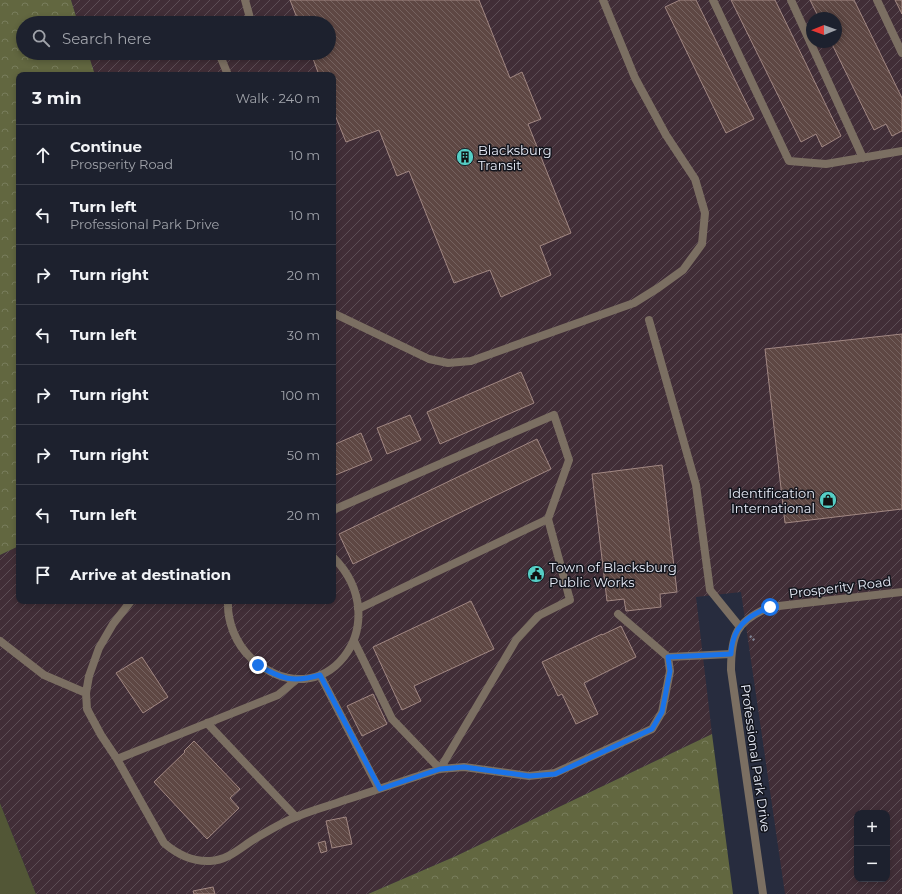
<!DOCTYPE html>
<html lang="en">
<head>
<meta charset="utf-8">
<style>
	body { margin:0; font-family:Montserrat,sans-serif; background:#252936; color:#f1f3f6 }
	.controls { position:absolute; right:12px; bottom:12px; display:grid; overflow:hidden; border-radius:8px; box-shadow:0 2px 6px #0003 }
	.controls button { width:36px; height:36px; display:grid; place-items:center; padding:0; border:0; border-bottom:1px solid #3b3e4a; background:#1d212e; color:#f1f3f6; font:20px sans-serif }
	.compass { position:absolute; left:806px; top:12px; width:36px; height:36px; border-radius:50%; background:#1d212e; box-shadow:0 2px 6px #0003; rotate:269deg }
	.stop { position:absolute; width:12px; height:12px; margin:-9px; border:3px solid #1a73e8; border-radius:50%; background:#fff }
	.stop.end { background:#1a73e8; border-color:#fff; box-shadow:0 1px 4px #0008 }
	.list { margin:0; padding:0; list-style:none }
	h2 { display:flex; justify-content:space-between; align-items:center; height:52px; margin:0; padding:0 16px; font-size:17px }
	h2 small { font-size:13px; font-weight:400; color:#a0a3aa }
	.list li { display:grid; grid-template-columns:26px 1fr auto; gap:12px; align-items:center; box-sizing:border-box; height:60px; padding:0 16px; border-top:1px solid #3b3e4a }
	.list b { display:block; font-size:15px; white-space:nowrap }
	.list p { margin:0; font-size:13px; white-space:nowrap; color:#a0a3aa }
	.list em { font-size:13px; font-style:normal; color:#a0a3aa }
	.icon { flex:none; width:22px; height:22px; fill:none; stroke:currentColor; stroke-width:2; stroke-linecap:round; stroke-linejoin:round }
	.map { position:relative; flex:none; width:902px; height:894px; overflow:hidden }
	.search { position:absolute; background:#1d212e; box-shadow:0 2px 6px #0003; left:16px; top:16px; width:320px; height:44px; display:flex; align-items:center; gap:10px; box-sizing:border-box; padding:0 14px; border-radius:22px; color:#a0a3aa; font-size:15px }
	.panel { position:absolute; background:#1d212e; box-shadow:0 2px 6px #0003; left:16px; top:72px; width:320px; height:532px; border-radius:8px }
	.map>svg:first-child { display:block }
	.industrial { fill:url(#industrial-furrows); fill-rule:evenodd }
	.grass { fill:#525636 }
	.forest { fill:url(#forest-crowns) }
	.building { fill:url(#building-back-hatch); stroke:#a28883 }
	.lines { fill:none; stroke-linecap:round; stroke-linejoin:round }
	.path { stroke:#7e8292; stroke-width:2.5; stroke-dasharray:2 2; stroke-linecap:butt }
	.lane { stroke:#7b6f62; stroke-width:8 }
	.street { stroke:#7b6f62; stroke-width:8 }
	.route { stroke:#1a73e8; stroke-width:5 }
	.labels { text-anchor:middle; stroke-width:3; stroke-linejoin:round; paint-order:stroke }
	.poi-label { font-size:13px; fill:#e9edf9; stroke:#13151d; text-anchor:start }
	.street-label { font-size:13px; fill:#e9edf9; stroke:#13151d }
</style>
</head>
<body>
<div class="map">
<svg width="902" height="894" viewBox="0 0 902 894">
	<defs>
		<pattern id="industrial-furrows" width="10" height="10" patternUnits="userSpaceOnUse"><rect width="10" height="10" fill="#412e37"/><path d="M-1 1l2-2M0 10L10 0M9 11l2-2" fill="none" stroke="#5c4d55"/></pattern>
		<pattern id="forest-crowns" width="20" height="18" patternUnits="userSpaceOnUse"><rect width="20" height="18" fill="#626740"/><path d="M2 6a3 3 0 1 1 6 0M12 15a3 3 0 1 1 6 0" fill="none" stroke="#787d5c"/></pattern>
		<pattern id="building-back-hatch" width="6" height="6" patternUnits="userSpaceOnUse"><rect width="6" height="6" fill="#5e4743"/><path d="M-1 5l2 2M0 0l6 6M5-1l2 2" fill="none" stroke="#75625f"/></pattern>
	</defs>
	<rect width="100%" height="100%" fill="#272c3e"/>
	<path class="industrial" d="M71,0h831v894h-117l-44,-302 -45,5 16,137 -256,122 -88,38h-332l-36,-91v-248l19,-9v55h314v-526h-238l-7,-22h241v-30h-251zM812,18h24v24h-24zM857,813h30v66h-30z"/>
	<path class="grass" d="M0,803l36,91h-36z"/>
	<path class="forest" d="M0,0h71l7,23h-55v30h65l7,22h-76v471l-19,9z
		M712,734l21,160h-365l88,-38z"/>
	<path class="building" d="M290,0h189l31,78 12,-6 19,47 -13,5 43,109 -31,13 11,29 -50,22 -11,-27 -36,13 -45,-112 -12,5 -18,-46 -33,12 -13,-32v-35h-14l-8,-22h18v-30h-30z
		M680,0h16l58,119 -28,14 -61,-126z
		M731,0h44l66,136 -19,11 -6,-13 -15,8z
		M810,0h44l48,98v33l-10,5 -6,-12 -12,6 -43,-88h5v-24h-17z
		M895,0h7v14z
		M902,334v175l-117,14 -20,-174z
		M521,372l13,31 -94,41 -13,-32z
		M410,415l11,25 -34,14 -10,-26z
		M361,433l11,27 -39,16v-31z
		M537,439l14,30 -198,95 -14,-30z
		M662,465l15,127 -17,2 1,13 -35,4 -2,-12 -17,2 -15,-127z
		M471,601l23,48 -80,37 7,15 -19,9 -29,-63z
		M621,626l15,31 -52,26 14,31 -22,10 -14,-30 -4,2 -16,-34 60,-28v1z
		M142,657l26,40 -25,16 -27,-40z
		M373,694l14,30 -25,12 -15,-30z
		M194,741l46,48 -10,9 9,10 -32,31 -53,-57 31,-30 -1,-1z
		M346,817l6,27 -20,4 -6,-27z
		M325,841l2,10 -6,2 -3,-10z
		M213,887l2,7h-21l-1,-3z"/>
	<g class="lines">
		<path class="path" d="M750,636l5,5"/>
		<path class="lane" d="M713,0l76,161 37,3 76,-13
			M791,0l72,158
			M877,0l25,53
			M236,23l14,-5 -5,-18
			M219,53l9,22
			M333,313l96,46 19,4 23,-2 163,-58 24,-15 25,-18 19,-26 3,-31 -10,-34 -29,-44 -31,-57 -32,-78
			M649,320l47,165 14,105 30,37
			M333,510l221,-95 15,45 -21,59 22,81 -32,16 -22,24 -76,129 -48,-50 -38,-78
			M131,601l-18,23 -14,24 -10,28 -3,17 1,16 14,26 16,24 47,84c14,12 28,19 46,18 19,-1 31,-14 46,-23 12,-7 27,-16 40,-21 16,-7 33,-11 49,-17 32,-10 63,-21 95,-31l24,-2 65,9 26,-3 97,-44 10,-17 8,-41 -2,-14 -50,-43
			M228,601c-1,21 8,43 23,57 73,65 148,-35 82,-101
			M358,609l190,-90
			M0,641l44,34 42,18
			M668,657l63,-3
			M320,675l59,114
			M207,723l89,94
			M117,759l161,-64 18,-15"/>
		<path class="street" d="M763,894l-32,-224c0,-35 5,-49 39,-63l132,-15"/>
	</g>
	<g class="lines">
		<path class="route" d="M258,665c23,14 35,18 62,10l60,114 60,-20 24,-2 65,9 26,-2 97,-45 10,-17 8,-41 -2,-14 63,-3c0,-4 1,-9 2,-13 5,-19 20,-27 37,-34"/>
	</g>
	<defs>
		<symbol id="building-disc" viewBox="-11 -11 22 22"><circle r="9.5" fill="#55cec5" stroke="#13151d"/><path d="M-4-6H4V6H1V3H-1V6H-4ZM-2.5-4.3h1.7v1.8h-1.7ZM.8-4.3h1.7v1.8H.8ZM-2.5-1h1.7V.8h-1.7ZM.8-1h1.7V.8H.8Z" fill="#111"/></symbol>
		<symbol id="shop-disc" viewBox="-11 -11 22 22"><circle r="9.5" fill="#55cec5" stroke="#13151d"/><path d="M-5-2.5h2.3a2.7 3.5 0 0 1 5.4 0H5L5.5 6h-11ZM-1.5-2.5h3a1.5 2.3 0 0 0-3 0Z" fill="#111"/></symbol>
		<symbol id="civic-disc" viewBox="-11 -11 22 22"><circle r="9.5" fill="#55cec5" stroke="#13151d"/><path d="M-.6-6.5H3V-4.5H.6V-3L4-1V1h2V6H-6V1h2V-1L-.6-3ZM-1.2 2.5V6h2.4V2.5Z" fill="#111"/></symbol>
	</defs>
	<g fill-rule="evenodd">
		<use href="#building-disc" x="455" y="147" width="20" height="20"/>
		<use href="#shop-disc" x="818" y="490" width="20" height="20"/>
		<use href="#civic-disc" x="526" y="564" width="20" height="20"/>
	</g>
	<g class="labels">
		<g class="poi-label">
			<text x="478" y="155">Blacksburg<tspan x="478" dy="15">Transit</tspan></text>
			<text x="815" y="498" text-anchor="end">Identification<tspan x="815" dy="15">International</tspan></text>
			<text x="549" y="572">Town of Blacksburg<tspan x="549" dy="15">Public Works</tspan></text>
		</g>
		<g class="street-label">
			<text transform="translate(840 587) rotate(-7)" y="5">Prosperity Road</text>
			<text transform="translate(756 758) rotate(82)" y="5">Professional Park Drive</text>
		</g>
	</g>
</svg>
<div class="controls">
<button>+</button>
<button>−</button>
</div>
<svg class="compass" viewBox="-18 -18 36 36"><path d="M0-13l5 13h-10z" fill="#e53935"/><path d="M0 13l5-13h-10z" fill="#a0a3aa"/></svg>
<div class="stop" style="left:770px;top:607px"></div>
<div class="stop end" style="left:258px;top:665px"></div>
<div class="search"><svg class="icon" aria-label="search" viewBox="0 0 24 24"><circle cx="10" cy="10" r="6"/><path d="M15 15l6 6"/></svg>Search here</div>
<section class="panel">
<h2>3 min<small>Walk · 240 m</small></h2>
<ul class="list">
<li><svg class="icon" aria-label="ahead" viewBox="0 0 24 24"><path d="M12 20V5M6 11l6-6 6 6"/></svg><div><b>Continue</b><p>Prosperity Road</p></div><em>10 m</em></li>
<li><svg class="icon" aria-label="left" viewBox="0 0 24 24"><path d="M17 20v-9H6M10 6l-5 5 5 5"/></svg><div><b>Turn left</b><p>Professional Park Drive</p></div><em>10 m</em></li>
<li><svg class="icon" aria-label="right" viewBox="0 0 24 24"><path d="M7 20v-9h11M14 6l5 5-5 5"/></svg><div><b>Turn right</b></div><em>20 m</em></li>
<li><svg class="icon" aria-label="left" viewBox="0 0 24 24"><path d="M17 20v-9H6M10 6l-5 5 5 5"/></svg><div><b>Turn left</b></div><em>30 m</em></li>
<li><svg class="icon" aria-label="right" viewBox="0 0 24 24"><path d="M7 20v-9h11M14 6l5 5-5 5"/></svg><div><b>Turn right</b></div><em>100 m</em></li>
<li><svg class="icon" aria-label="right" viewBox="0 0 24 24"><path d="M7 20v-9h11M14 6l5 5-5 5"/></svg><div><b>Turn right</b></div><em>50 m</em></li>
<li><svg class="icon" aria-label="left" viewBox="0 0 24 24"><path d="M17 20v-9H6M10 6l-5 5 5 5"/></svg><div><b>Turn left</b></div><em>20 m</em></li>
<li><svg class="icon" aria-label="arrive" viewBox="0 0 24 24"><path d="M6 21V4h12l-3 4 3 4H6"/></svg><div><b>Arrive at destination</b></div></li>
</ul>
</section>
</div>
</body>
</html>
